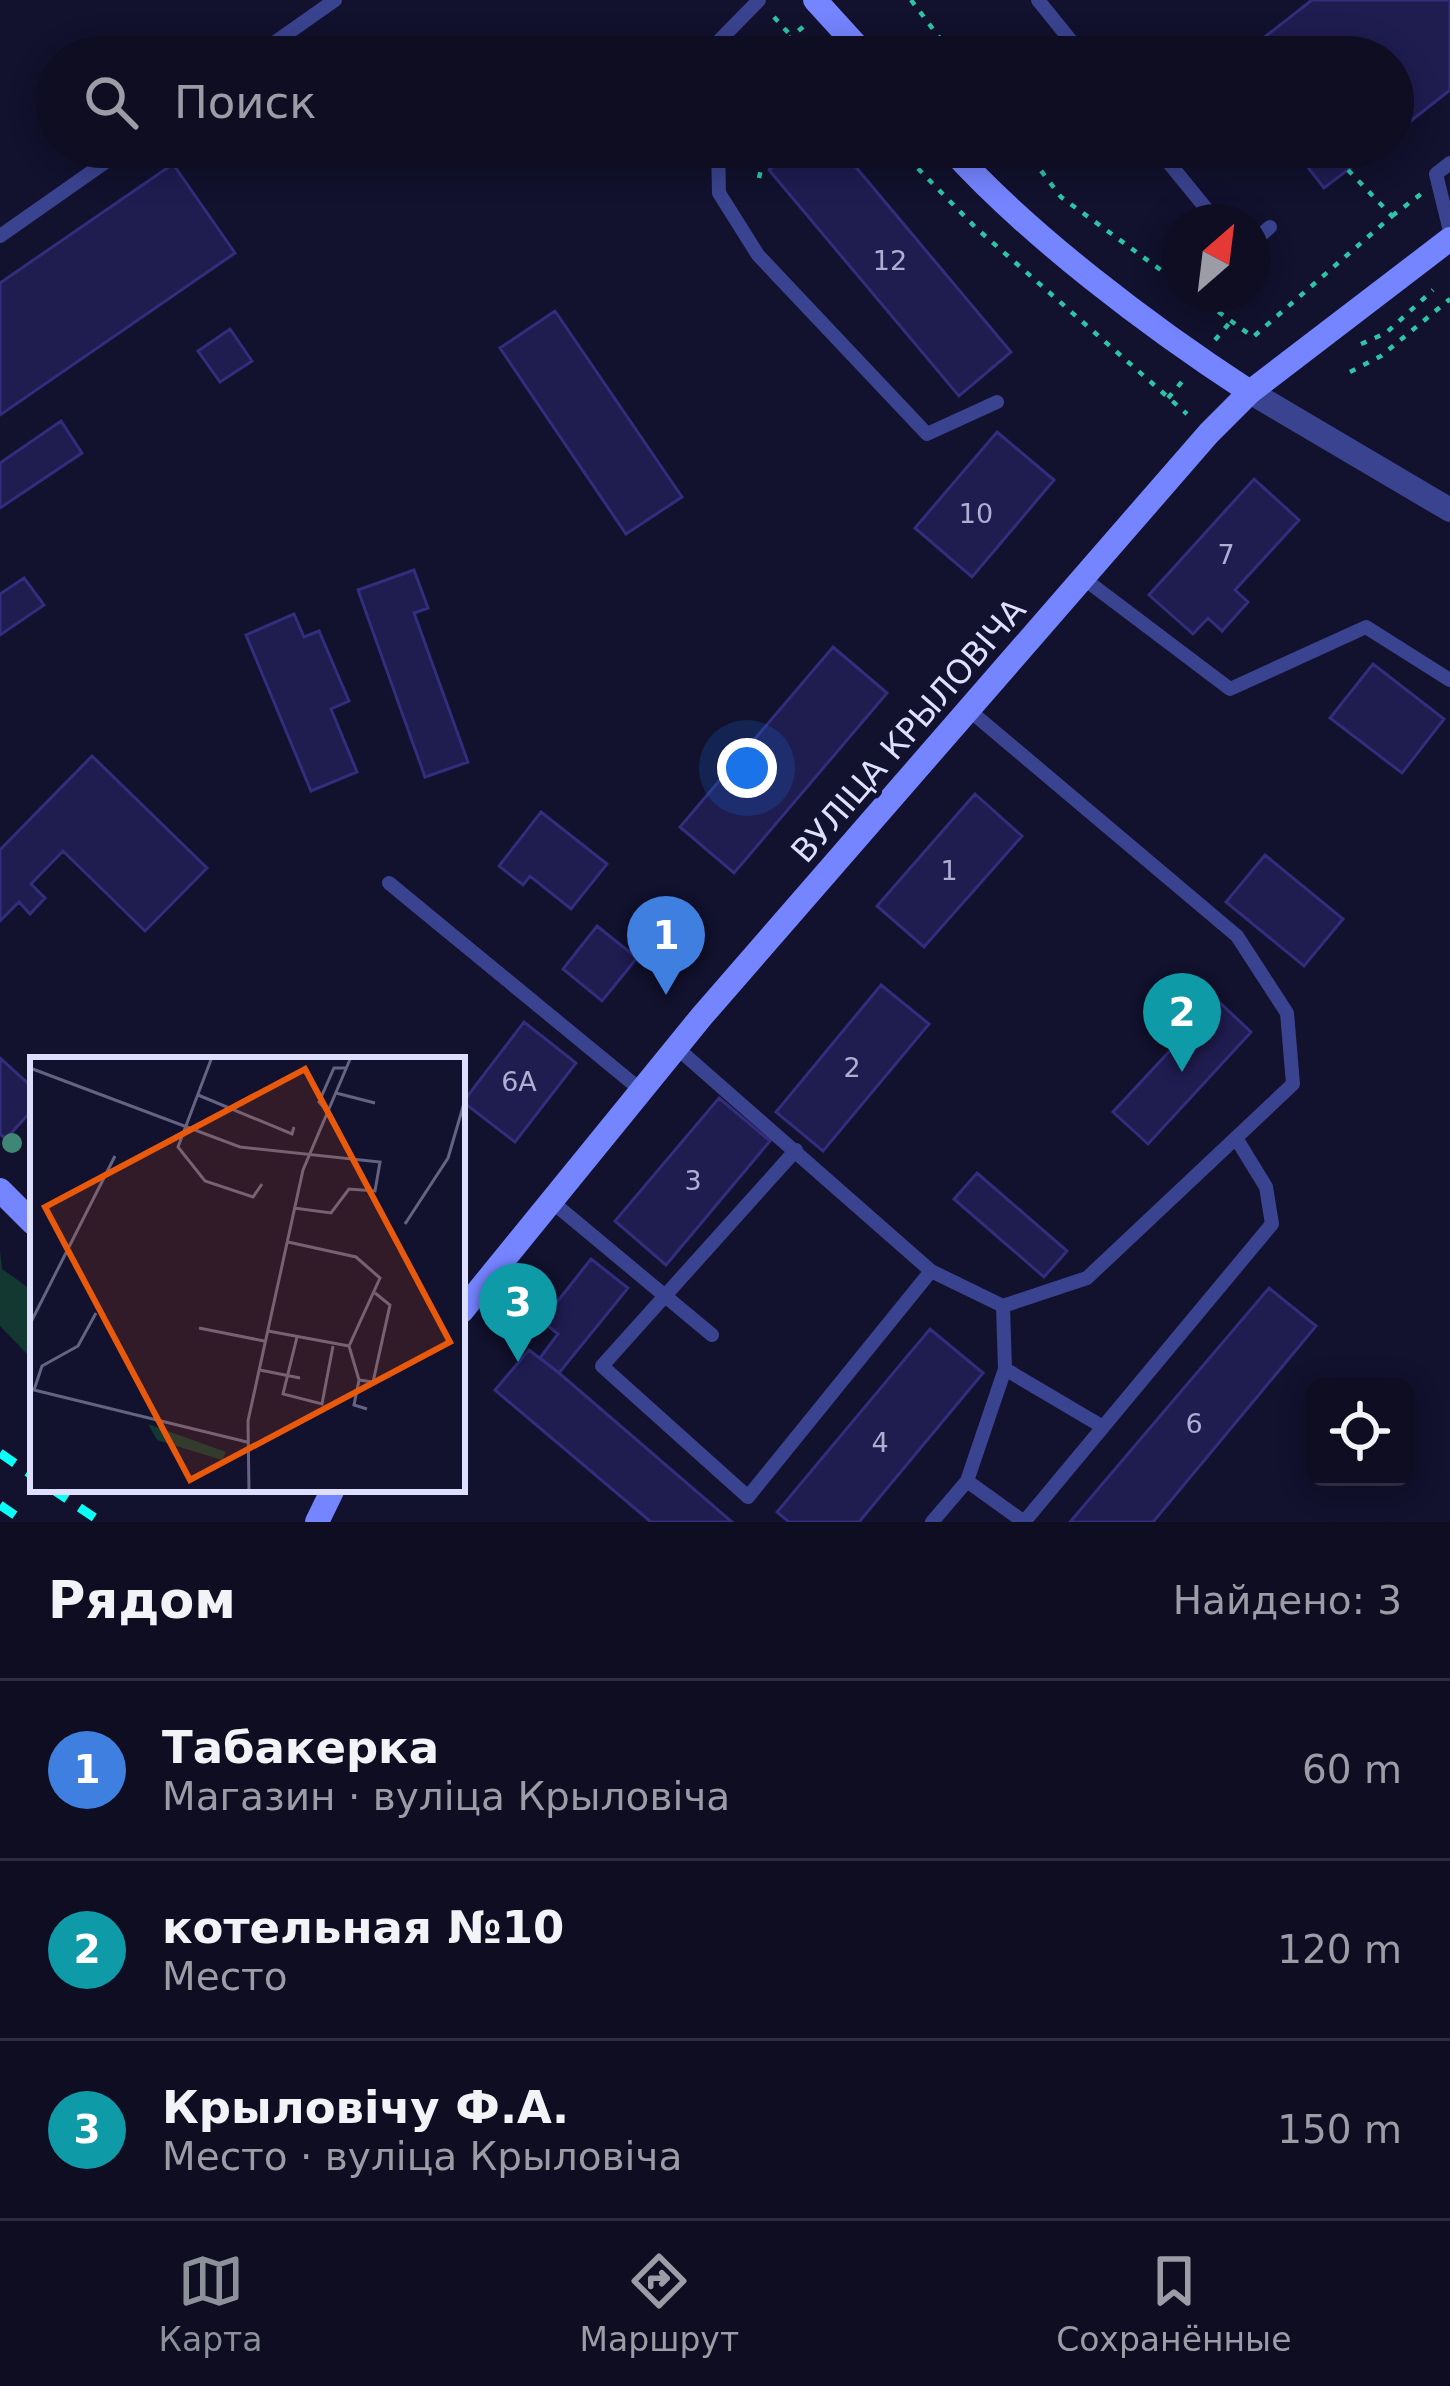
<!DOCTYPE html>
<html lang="ru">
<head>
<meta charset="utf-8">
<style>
	body { margin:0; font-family:"DejaVu Sans",sans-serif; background:#17162a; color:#f1f3f6 }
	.controls { position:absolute; right:36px; bottom:36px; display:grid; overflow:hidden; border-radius:18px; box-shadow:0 6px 30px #0003 }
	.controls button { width:108px; height:108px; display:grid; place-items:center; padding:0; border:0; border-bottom:3px solid #2e2d40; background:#0e0d22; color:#f1f3f6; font:60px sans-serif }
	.compass { position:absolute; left:1162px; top:204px; width:108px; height:108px; border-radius:50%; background:#0e0d22; box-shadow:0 6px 30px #0003; rotate:28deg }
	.you { position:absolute; left:747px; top:768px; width:42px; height:42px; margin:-30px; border:9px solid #fff; border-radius:50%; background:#1a73e8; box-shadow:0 0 0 18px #1a73e833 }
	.badge { display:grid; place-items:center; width:78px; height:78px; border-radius:50%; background:#8c9099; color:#fff; font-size:39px; font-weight:700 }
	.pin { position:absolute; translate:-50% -99px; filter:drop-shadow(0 3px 6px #0008) }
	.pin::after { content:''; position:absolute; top:63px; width:42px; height:36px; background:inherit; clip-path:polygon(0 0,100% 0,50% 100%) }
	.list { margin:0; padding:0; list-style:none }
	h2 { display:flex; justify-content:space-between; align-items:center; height:156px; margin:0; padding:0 48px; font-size:51px }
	h2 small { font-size:39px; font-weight:400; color:#9b9ca5 }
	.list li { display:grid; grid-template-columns:78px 1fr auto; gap:36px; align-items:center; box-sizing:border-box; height:180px; padding:0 48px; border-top:3px solid #2e2d40 }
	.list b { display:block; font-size:45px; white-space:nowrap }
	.list p { margin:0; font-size:39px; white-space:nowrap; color:#9b9ca5 }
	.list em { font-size:39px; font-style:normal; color:#9b9ca5 }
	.icon { flex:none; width:66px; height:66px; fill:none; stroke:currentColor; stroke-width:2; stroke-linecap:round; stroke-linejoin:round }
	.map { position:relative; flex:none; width:1450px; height:1522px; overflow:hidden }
	.search { position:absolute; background:#0e0d22; box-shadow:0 6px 30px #0003; left:36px; right:36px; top:36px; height:132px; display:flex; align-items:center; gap:30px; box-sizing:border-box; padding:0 42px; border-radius:66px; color:#9b9ca5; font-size:45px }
	.sheet { height:696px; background:#0e0d22 }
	nav { display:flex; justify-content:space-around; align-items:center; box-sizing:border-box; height:168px; border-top:3px solid #2e2d40; background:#0e0d22; font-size:33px; color:#9b9ca5 }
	nav a { display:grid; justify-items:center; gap:6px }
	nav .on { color:#8c9099 }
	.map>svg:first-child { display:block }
	.green { fill:#133832 }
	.building { fill:#1f1c50; stroke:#322d7d; stroke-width:3 }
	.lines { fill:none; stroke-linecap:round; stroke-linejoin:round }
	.path { stroke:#2cc5a7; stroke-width:4.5; stroke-dasharray:6 9; stroke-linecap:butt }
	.lane { stroke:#3a438f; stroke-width:14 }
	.street { stroke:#3a438f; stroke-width:24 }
	.secondary { stroke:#7584ff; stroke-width:24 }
	.rail { stroke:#0afff6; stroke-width:9; stroke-dasharray:18 15; stroke-linecap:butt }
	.tree { fill:#3f8677 }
	.labels { text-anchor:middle; stroke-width:10; stroke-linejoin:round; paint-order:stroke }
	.number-label { font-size:27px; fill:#aeaed3 }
	.street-label { font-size:33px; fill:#dedfff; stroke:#12112e }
	.inset-road { fill:none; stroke:#646382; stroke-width:3 }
	.view { fill:#e8590c; fill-opacity:0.15; stroke:#e8590c; stroke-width:6 }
	.inset-edge { fill:none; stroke:#dedfff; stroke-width:6 }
</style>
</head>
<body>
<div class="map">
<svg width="1450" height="1522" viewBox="0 0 1450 1522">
	<rect width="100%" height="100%" fill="#12112e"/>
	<path class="green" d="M0,1251l2,18 31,22v69l-33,-34z"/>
	<path class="building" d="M1312,0h138v90l-57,45v-78h-154z
		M797,147h42l172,205 -52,44 -190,-226z
		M1292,147h86l-54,41z
		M173,164l62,89 -235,162v-132z
		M555,311l127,186 -56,37 -126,-186z
		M230,329l22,32 -32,21 -22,-31z
		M61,421l21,32 -82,55v-45z
		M997,432l57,48 -82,97 -57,-49z
		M1254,479l45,41 -64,70 13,12 -26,29 -14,-13 -15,16 -44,-39z
		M414,570l14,38 -14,5 54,149 -43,15 -67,-187z
		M24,578l20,27 -44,30v-41z
		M294,614l10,23 15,-6 30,70 -18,8 26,63 -46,19 -65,-156z
		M833,647l54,46 -153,180 -54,-46z
		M1373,664l71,55 -42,54 -72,-55z
		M92,756l115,112 -62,63 -82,-80 -32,33 14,14 -15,16 -11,-12 -19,19v-71z
		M975,794l47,42 -98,111 -47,-41z
		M541,812l66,52 -36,45 -41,-33 -7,9 -24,-19z
		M1265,855l78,64 -39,47 -78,-64z
		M597,926l40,32 -35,43 -39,-32z
		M881,985l48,39 -106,127 -47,-39z
		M1217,1000l34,32 -103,112 -35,-32z
		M524,1022l52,41 -61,79 -52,-40z
		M0,1058l33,30v21l-27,30 -6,-5z
		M719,1098l51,43 -104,124 -51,-44z
		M977,1173l90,78 -23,26 -90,-78z
		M591,1259l37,29 -69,85 -19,-15 18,-24 -16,-13z
		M1269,1288l47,38 -163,196h-83z
		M930,1329l53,44 -124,149h-70l-12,-10z
		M529,1350l30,23 173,149h-81l-156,-132z"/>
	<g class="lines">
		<path class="path" d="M911,0l43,57
			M774,17l36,40
			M787,57l4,-20 12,-10
			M897,147l78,80 212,187
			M1023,147l38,50 119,87
			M759,178l7,-31
			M1392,216l29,-22
			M1194,294l59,43 139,-121 -44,-46
			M1215,340l16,-19
			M1361,344l25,-11 47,-43
			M1350,372l31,-16 69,-57
			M1168,398l18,-21"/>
		<path class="lane" d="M1038,0l46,57
			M254,57l81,-57
			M716,57l-1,-12 44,-45
			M718,147l1,46 39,62 169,179 70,-32
			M1156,147l61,75
			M1450,163l-14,11 14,57
			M0,236l127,-89
			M1252,243l18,-16
			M1083,578l147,111 136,-62 84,53
			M389,883l253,208
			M677,1048l254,223 72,35 84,-28 206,-194 -6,-71 -50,-77 -268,-226
			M796,1150l-194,216 146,131 183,-226
			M551,1201l161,134
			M1003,1306l2,63 -38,112 57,41 248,-298 -6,-37 -30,-49
			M1005,1369l98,58
			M932,1522l35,-41"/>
		<path class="street" d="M1250,392l200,118"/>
		<path class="secondary" d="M815,0l52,57
			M949,147c79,88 201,180 301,245
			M0,1190l33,33
			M462,1311l240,-295 507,-583 41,-41 200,-153
			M317,1522l16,-33"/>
		<path class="rail" d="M0,1453l33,23
			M52,1489l49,33
			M0,1505l25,17"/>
	</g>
	<circle class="tree" cx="12" cy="1143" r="10"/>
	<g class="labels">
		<g class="number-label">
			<text x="890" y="270">12</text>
			<text x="976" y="523">10</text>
			<text x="1226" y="564">7</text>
			<text x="949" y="880">1</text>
			<text x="852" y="1077">2</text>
			<text x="519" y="1091">6А</text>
			<text x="693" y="1190">3</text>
			<text x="1194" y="1433">6</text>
			<text x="880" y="1452">4</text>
		</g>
		<g class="street-label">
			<text transform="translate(908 730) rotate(-49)" y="12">ВУЛІЦА КРЫЛОВІЧА</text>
		</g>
	</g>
	<g transform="translate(30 1057)">
		<rect width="435" height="435" fill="#12112e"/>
		<path d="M118,367l78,28 -4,8 -65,-20z" fill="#133832"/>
		<path class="inset-road" d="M182,0l-34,90 27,34 48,16 9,-13M0,11l210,79 140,15 -5,29 -26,-2 -18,24 -37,-5M306,36l39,10M168,38l94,39 2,-7M298,55l-9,-10 15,-34h12M375,167l43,-66 17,-58M0,267l85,-168M169,271l65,13M238,274l81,15 31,-68 -24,-21 -68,-15M267,280l-14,57 39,10 11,-58M319,289l10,34 14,2 17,-77 -15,-12M230,313l40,8M329,323l-5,25 13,4M0,332l217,53M4,333l8,-24 36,-20 18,-33M219,435l-1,-71 55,-251 48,-113"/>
		<path class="view" d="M275,12l145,273 -260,138 -145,-273z"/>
		<rect width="435" height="435" class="inset-edge"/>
	</g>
</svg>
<div class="controls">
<button><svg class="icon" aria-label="locate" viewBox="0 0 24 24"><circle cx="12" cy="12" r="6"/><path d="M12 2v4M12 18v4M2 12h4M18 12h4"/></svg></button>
</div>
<svg class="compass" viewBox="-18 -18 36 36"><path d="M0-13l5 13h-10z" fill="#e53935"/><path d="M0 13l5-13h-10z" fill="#9b9ca5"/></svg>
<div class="you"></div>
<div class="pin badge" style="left:666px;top:995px;background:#3f7fe0">1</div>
<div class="pin badge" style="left:1182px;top:1072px;background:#0f9aa8">2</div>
<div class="pin badge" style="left:518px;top:1362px;background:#0f9aa8">3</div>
<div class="search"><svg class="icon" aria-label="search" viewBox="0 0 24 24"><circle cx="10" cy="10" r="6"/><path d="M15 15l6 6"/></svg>Поиск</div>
</div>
<section class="sheet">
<h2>Рядом<small>Найдено: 3</small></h2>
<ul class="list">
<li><span class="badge" style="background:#3f7fe0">1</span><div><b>Табакерка</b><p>Магазин · вуліца Крыловіча</p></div><em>60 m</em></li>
<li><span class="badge" style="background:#0f9aa8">2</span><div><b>котельная №10</b><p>Место</p></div><em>120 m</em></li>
<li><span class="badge" style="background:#0f9aa8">3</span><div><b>Крыловічу Ф.А.</b><p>Место · вуліца Крыловіча</p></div><em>150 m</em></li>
</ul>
</section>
<nav>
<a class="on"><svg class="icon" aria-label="map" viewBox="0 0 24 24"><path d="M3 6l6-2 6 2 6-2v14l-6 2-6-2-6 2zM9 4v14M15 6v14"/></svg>Карта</a>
<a><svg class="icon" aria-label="directions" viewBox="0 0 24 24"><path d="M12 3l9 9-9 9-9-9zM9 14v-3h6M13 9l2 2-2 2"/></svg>Маршрут</a>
<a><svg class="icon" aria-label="saved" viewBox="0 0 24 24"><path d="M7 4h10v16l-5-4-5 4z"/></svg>Сохранённые</a>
</nav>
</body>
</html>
